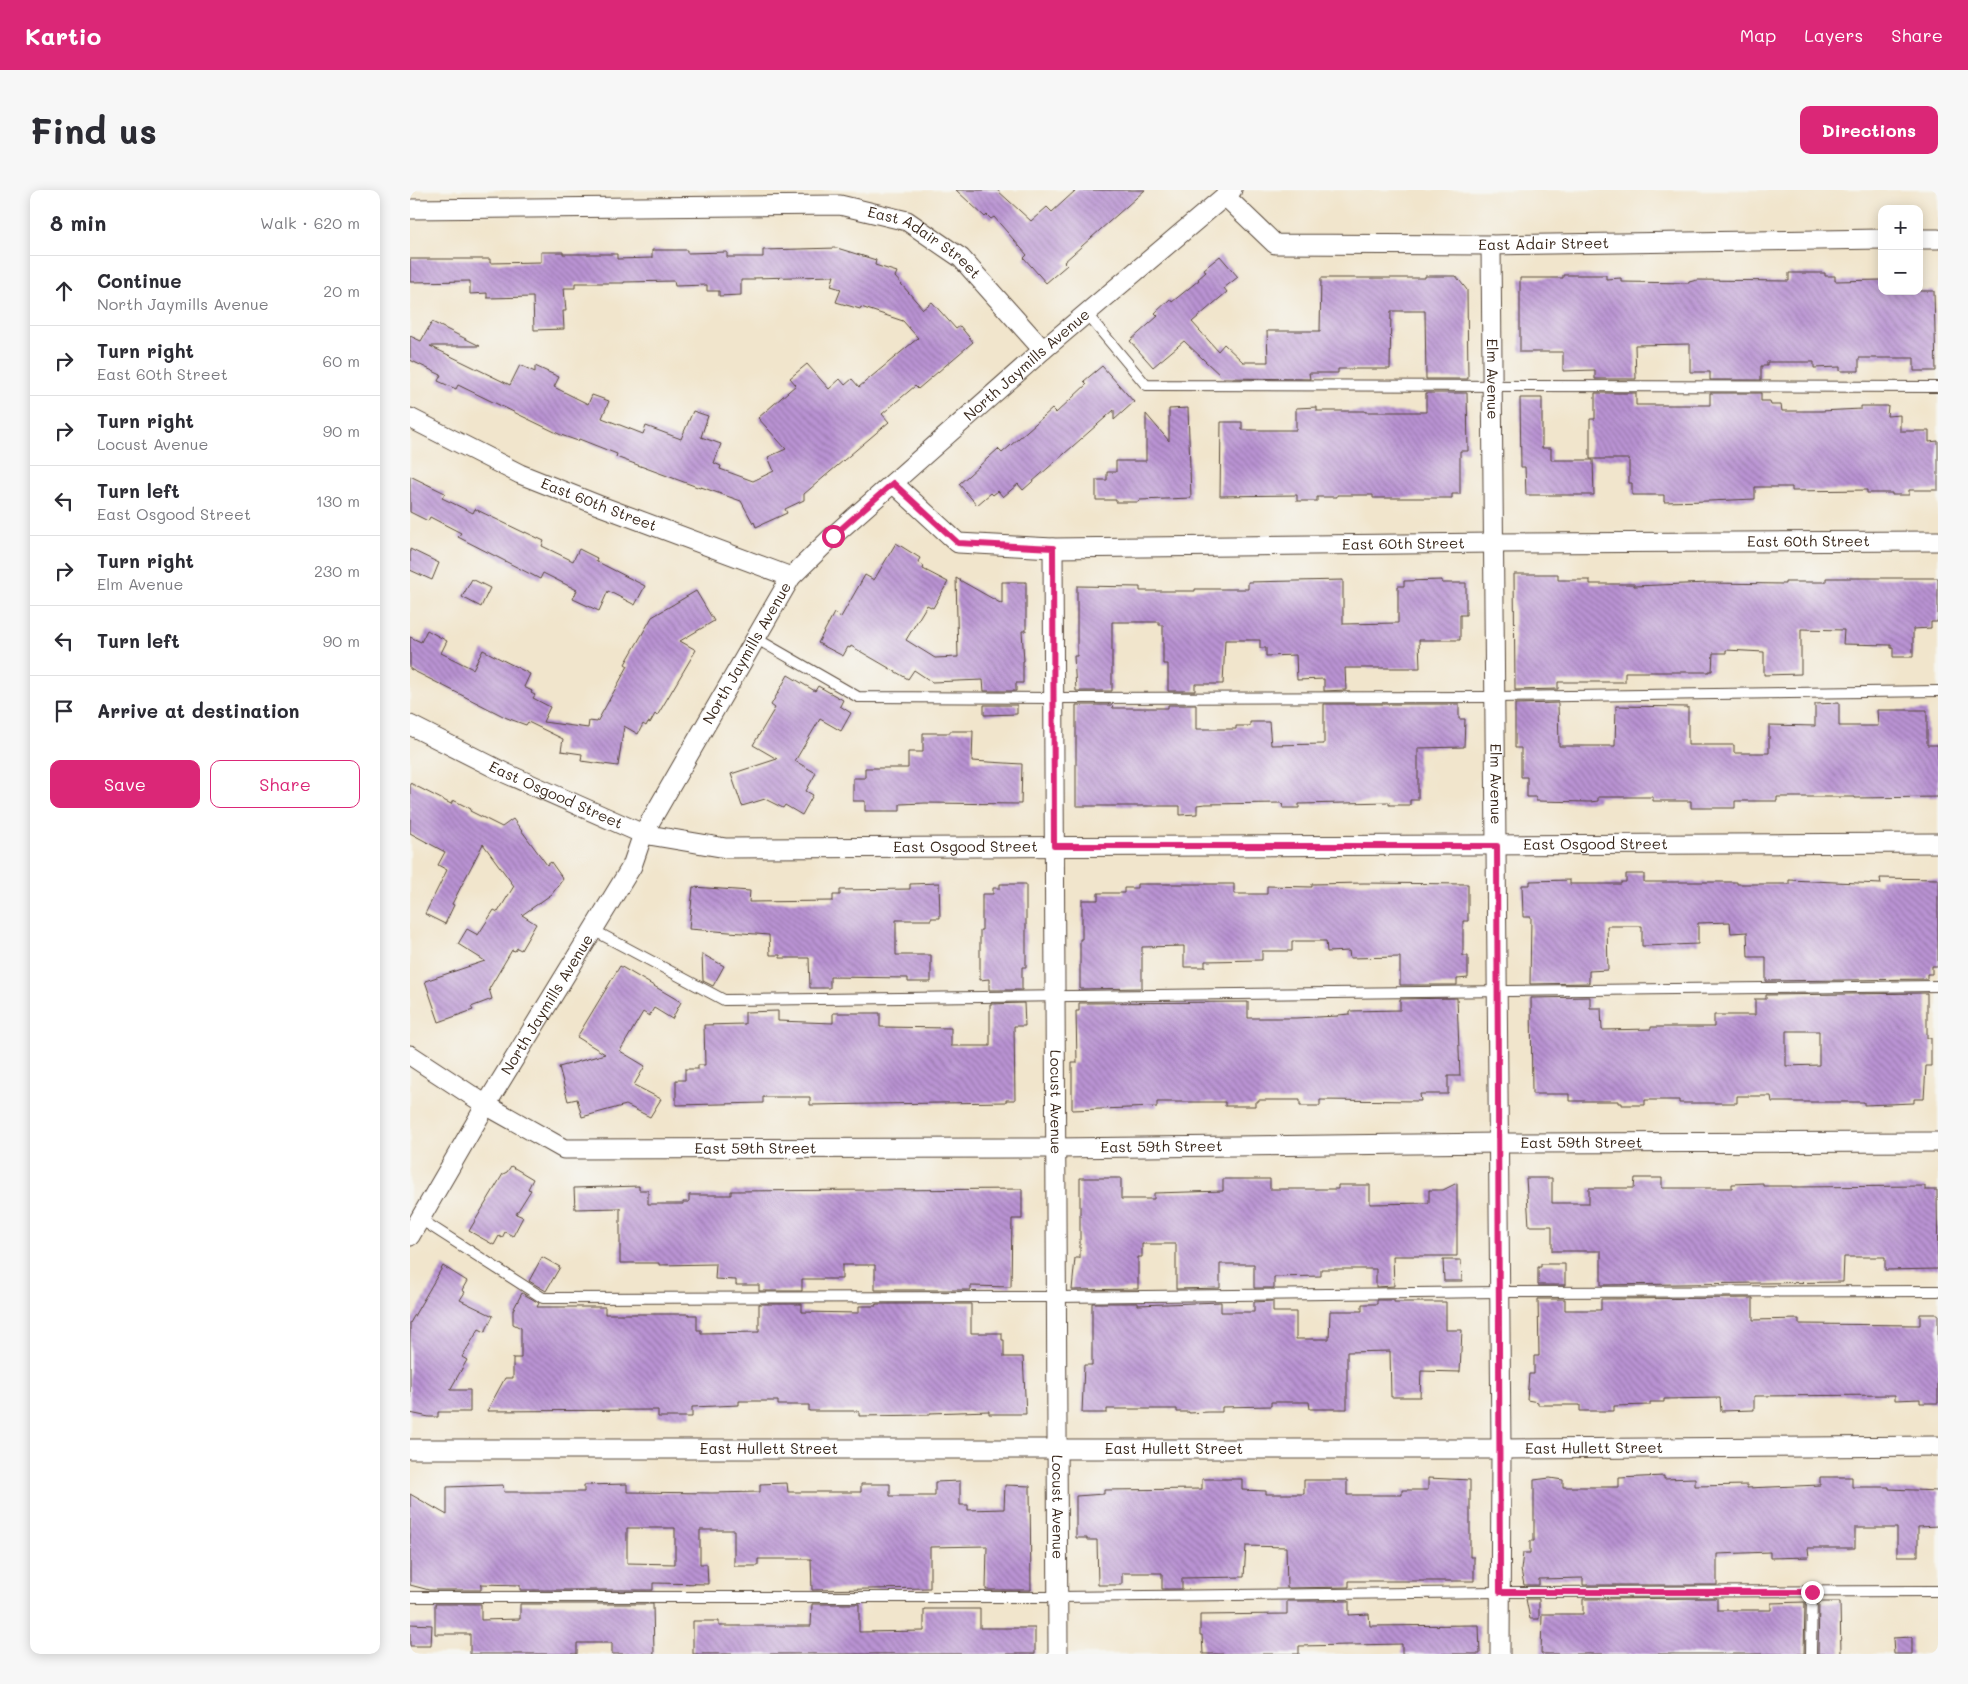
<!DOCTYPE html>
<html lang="en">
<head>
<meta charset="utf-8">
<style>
	body { margin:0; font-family:Mali,sans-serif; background:#f7f7f7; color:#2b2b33 }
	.controls { position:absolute; right:15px; top:15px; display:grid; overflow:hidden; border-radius:10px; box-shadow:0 2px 12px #0003 }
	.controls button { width:45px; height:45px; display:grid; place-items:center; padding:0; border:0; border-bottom:1px solid #e1e1e2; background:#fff; color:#2b2b33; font:25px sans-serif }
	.stop { position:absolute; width:15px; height:15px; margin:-11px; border:4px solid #db2777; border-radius:50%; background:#fff }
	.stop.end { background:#db2777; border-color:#fff; box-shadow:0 1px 5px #0008 }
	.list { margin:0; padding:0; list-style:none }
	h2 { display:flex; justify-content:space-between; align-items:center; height:65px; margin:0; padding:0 20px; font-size:21px }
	h2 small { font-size:16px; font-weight:400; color:#7c7c81 }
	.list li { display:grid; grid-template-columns:32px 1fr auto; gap:15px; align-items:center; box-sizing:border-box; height:70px; padding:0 20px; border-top:1px solid #e1e1e2 }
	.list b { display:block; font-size:19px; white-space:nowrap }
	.list p { margin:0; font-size:16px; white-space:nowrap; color:#7c7c81 }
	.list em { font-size:16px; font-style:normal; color:#7c7c81 }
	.actions { display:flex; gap:10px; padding:15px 20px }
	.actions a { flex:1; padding:11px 0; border:1px solid #db2777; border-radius:10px; text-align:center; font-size:18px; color:#db2777 }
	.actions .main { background:#db2777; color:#fff }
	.icon { flex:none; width:28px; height:28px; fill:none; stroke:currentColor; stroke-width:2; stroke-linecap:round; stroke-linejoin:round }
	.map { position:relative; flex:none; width:1528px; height:1464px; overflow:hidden; border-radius:10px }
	header { display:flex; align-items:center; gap:30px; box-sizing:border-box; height:70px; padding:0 25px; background:#db2777; color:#fff }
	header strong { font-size:24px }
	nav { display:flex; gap:28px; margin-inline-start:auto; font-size:18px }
	.intro { display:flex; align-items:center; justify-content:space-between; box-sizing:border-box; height:120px; padding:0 30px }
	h1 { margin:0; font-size:35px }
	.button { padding:12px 22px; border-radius:10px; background:#db2777; color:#fff; font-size:18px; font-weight:700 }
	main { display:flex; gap:30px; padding:0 30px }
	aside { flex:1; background:#fff; border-radius:10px; box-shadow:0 2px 12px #0003 }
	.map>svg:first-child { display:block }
	.building { fill:url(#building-back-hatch); fill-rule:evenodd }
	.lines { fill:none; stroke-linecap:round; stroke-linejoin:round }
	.lane-casing { stroke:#564638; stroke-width:12 }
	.street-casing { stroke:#564638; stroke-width:21 }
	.lane { stroke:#fff; stroke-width:10 }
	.street { stroke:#fff; stroke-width:19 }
	.route { stroke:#db2777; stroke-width:6 }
	.labels { text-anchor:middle; stroke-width:4; stroke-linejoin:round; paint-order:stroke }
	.street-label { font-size:15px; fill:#3b2a1e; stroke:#f6f6f2 }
</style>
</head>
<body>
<header>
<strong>Kartio</strong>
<nav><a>Map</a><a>Layers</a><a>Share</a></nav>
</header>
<div class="intro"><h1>Find us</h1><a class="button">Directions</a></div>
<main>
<aside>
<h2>8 min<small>Walk · 620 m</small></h2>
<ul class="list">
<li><svg class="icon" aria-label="ahead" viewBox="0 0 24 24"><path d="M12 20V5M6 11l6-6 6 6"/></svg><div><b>Continue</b><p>North Jaymills Avenue</p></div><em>20 m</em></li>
<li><svg class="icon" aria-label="right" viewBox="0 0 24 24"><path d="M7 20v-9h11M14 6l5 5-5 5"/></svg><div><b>Turn right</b><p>East 60th Street</p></div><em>60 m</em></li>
<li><svg class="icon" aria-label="right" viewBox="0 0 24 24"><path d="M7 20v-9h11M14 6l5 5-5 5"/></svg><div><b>Turn right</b><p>Locust Avenue</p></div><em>90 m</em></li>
<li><svg class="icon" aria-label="left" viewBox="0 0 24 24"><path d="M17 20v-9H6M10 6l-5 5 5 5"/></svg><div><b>Turn left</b><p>East Osgood Street</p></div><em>130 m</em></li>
<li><svg class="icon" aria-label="right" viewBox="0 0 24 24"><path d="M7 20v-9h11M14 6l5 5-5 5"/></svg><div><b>Turn right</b><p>Elm Avenue</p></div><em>230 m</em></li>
<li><svg class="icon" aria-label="left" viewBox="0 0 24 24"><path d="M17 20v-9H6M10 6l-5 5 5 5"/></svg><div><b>Turn left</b></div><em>90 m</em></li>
<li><svg class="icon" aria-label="arrive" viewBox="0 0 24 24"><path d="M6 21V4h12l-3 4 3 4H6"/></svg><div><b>Arrive at destination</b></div></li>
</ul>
<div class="actions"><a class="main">Save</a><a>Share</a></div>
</aside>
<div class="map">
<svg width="1528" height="1464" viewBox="0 0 1528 1464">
	<defs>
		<pattern id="building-back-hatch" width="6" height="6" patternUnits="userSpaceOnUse" patternTransform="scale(1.25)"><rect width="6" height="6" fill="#b993d3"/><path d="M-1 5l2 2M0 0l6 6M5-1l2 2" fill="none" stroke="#9878ab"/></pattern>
	</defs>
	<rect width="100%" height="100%" fill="#f6f6f2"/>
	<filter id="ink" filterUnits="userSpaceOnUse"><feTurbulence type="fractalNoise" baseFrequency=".02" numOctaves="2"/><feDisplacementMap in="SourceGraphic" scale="10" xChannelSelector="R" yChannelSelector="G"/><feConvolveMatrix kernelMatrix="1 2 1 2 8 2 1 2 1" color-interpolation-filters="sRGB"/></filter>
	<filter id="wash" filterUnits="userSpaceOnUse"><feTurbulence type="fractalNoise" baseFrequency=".0096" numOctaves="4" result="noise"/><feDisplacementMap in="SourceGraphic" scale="20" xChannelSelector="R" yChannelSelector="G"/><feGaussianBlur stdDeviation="1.12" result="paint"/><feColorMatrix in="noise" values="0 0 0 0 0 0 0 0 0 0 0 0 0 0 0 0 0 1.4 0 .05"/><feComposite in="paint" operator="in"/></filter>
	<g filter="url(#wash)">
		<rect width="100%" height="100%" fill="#f1e5cc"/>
		<g id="blocks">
			<path class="building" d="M546,0h41l34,31 16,-14 5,5 24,-22h69l-81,72 3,3 -21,18 -22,-25 3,-3 -33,-38 -3,2 -4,-4 -2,2z
				M427,58l39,12 -1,5 22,7 -2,5 28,32 9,-7 24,27 4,-3 13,16 -55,47 -3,-3 -33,28 7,8 -85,72v6l-19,9 2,4 -31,14 -2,-5 -1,1 -12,-22 -40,-14 -1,1 -84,-31 1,-3 -38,-15 -1,2 -17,-6 -103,-50 -2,4 -18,-8 3,-6 -31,-15v-24l11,5 11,-19 48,24h-50l80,39 10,-20 15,7v-6l24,11 -5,10 34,17 4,-9 17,6 -7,17 41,16 3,-8 35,13 12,-28 15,5 -7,21 20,7 -7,19 7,3 -1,3 33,12 21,-10 -6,-14 18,-8 -28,-31 38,-33 -6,-7 17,-14 22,25 11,-10 5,6 7,-6 7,8 59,-49 -15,-17 -42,-14 -1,2 -24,-7 5,-13 -10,-3 3,-10 -80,2v2h-13v15l-22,1v-5h-12v-6l-32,1 -1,-5 -50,1v1h-49v5h-11l2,23h-3l1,18 -30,1 -1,-33 -46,1v-5l-17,1v-13l-60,1v-23h80v4l51,-1v-10h22v2h54v5l35,-1v-8h35v3l40,-1v5h36v-7z
				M810,66l18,21 -14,11 3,4 -35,30 26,29 6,-7 19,18h25l-1,-31h53l1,-53h104v-2h31l11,14 1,89h-42l-1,-68h-34l-1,58h-52v4h-29l1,6 -87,-1 -39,-37 -31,26 -23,-26 28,-25 -3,-3 15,-14 2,3 27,-22 -1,-1 8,-7 -2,-3z
				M1379,83h36v3h10v5l47,-1v11h52l2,80h-22v-13h-55v13h-19v-4l-26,1v-6h-47v4h-6v14h-51v-8h-20v-28l-55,1 1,34h-41v-9l-32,1v-19h-43v-74h43v-3h43v4l15,-1v4l68,1v-1l8,-2 92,1z
				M692,176l32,36 -20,18v-10l-91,80 -5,-6 -15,13 -5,-6 -5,4 -2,-2 -14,12 -18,-21 39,-35 4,4 50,-44 4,4 31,-29 -3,-3z
				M1016,203h41l1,58h-8v43h-8v4h-79v-3h-36v2h-20v4h-20v-6l-77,1 1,-74h21v8h54v-22l21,-1v4h48v1h61z
				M1185,203h41v12h74v-12h51v8h9l1,4h10l1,6h39l40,-2v-3h27l-1,10 13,-1v16h29v11l9,-1v49h-29v5h-17v-2h-25v-3l-75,1v-4h-37v12l-46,2 -45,1v-7h-32v-12h-3v-24h-39v-40h5z
				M1110,208h22v50h9v12h42l1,35h-68l-1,-28h-4z
				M778,218l3,90 -51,2 -2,2h-22v-2h-20v-20h11v-8h9v-11h30v-47l23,27v-32z
				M0,286l35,17 -3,5 31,15 2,-4 50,24v-1l19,9 -2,5 31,15 6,-12 18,9 -1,3 49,25 -10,19 -27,-14 -9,20 -26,-12 4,-9 -34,-17 -3,6 -82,-42 3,-4 -31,-16 -2,4 -18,-9z
				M486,353l24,15 -2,4 6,4 -1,3 25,13 -15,26 -6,-3 -21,35 29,18 23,-1 -2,-79 46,26v-22h24v49h-4l2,30h-1v22h-7v8h-32l-1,-11 -51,2 -18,-12 -6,9 -57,-33 -1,2 -2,-1 -5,9 -25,-13 16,-30 7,4 24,-42 9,5z
				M0,359l29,14 -7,17 -22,-10z
				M1104,384h44v6h32v4h44v2l75,-3 76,1v-2h41v-4h112v39l-1,5h-6v6l-18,1v28h-20v-9h-2v-3l-48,-1 1,-14 -43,-1v45l-37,1v-23l-38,-2v3h-13l-1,18h-3v1h-84v10h-67v7l-43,1z
				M62,389l18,9 -9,19 -19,-10z
				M933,390v44l55,-1v-37h6v-5l38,-1v3h24v32h-6v25h-41l1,28h-75l1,22 -22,1v-12l-27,1 -1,-25 -30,1v-8h-6v-8h-35l-2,44h-28v7h-27v-27h-5v-39h-4v-3h-47v69h-36l-2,-35h3v-70l63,1v4h55v-2h53v-7z
				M286,401l18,30 -34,20 16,9 -39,66 -2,-2 -5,9 -2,-1 -2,4 -3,-2 -5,10 -14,-8 -6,40 -37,-5 1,-7 -21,-3 2,-12 -35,-17 -2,3 -19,-7 -97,-49v-32l11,5 6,-12 20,11 -6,12 32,16 10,-19 47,24 -6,13 8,4 -1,2 4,2 -2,3 17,9 -7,15 45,6 1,-7 8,1 31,-56 -3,-2 27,-47z
				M378,485l27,16 3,-5 25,14 -3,6 11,7 -10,18 -21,-12 -25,42 21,12 -10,18 7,4 -11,20 -17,-10 -2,3 -18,-9 -23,7 -11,-32 46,-15 -24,-14 22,-37 -4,-3z
				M1148,513l1,43h56l1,-40 72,1v38h46v8h35v-28l46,1v-22l24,-1v23h39l-1,-16h50v35h11v52l-83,1v-1h-78v4h-42v7h-44v-7h-38v-4h-55v4l-8,1 -54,-1v-4h-9v-20h-6v-29h-6v-44z
				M914,514h135v15h6l-1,28 -46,1v52h-8v5h-21v-3l-90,2v4h-16l-1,-5 -77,1 -8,1v9l-17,1v-9h-104v-101h36l1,3h55v-3h28v24h40v-3h14v-4h19l2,23 53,-1z
				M574,515h33v9l-33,1z
				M540,541h23l-1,30 50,3 -1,40 -96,-1 -25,1v7h-35v-10h-12v-23h12v-10h43v-16h15v-19h27z
				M0,593l41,21 2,-4 18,9 -1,2 32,16 11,-8 34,46 4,-3 12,17 -11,15 -30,21 14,9 -15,26 -4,-2 -2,3 -3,-1 -23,39 3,10 -21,8 2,3 -34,12 -14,-41 60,-20 -27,-17 9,-15 11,6 16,-25 4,2 16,-26 -31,-42 -31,60 2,1 -9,19 -20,-10 22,-44 -9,-5 7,-13 -35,-19z
				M1216,684h18v8h93v2h52v-4l92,4 -1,-6 58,1v87h-6v8h-5v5l-161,2v-24h-18l-1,-25 -16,1 -1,-11 -32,1v21l-53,2h-3v-20h-35l1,44 -19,1v12l-59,1 1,-67h-8l-1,-32h8v-4l40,-1v4h51v-2h5z
				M529,693l1,35h-9v2h-35v35h35v27h-23v-4l-78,-1v11h-20l-1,-30h-29v-3h-10l-1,-20 -80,-6 4,-42 57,4 -1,11 84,-1v-6h7v-5l70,-1v-5z
				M954,693l104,1v37h-5v35h5v22l-11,1v6h-57v-28l-50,1 -1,-7 -22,1 -1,-11h-34v10h-30v9l-57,1v6h-21v-21l-42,1v41l-62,1v-50h2v-39h16v-7h26v-5h13v-4h97v10h33v-8l45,1v-3z
				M590,694h26v83h-4v23h-33v-11l-9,1v-50h2v-36h11v-6h7z
				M292,764l22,12 -11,20 -10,-5z
				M210,776l61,36 -9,17 -18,-11 -5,8 -6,-4 -23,39 25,15 -11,19 27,14 -11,18 -24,-12 -44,12 -5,-18 -9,2 -9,-34 46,-13 -28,-17z
				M1517,803v45h4v28h-5l-2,33h-10v4l-50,2v-3h-92l-1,-6h-34v7h-58v-3h-34v5h-23v-2h-4v-2h-49v-7h-37l-1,-96 59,-1v11h11l1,22 49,-1v-2h63v-12h41v-16h11v-4zM1376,841h33v34l-33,1z
				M1047,808l3,78h-12v18h-28l1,7 -101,-1v6h-20v-6h-42v2h-3v4h-30v-4h-68v5l-85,3v-47h5l-1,-52h3v-8l169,-1v16h48l42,-2v-1l12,-1v-3l50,-1v-11z
				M614,813l1,23h-11l1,74h-9v2l-196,3v-8h-47v6l-87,2v-25h9v-11h13v-4h7l-1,-40 41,-1v-12l33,-1v10l55,2v-10h47v14l71,1v18h39v-42z
				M101,976l22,13 -5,10 3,1 -15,24 7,3 -10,19 -8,-4 -3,6 -3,-2 -5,9 -25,-14 34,-57 4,-2z
				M670,988h41v21h33v-6l69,-2v-12h47v10h68v-4h32v19l59,-1v-13h14l14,-7v73h-64l1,30 -18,1v-18h-55v7l-47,1v11h-20v-24h-34v24l-44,1v-45h-34v13h-4v32l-66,1 3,-32h5z
				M1116,988h26v25h37v-15h45l1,-10h27v10h70v-4l31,-1v3h29v1l133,-1v4h12l1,79 -53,1v-13h-41l-1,25 -242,3v-34h-49v-25h-23z
				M229,996v4h9v14h35v-2h6v-7h42v-4l291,-2v30h-10l-1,68 -40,-1v4h-96v-25h-33v14h-40v12h-43v-6h-23v-5l-21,-1 1,-15 -57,1v-2h-39v-55l-45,1 -1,-21z
				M132,1067l18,10 -14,24 -17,-10z
				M1033,1070h18l1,21h-18z
				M1131,1074h24v21h-27v-18h3z
				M33,1076l24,15 -5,9 3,2 -5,8 33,16 -8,16 -6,-3 -17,28 5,3 -17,30h20v22h-32v5h-9l-19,-4v-90z
				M112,1103l17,10 -2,4h68v7h84v1h8v15h4v3l58,-1v-28h43v8l57,1v-7h17v-2h95v29h31v7h2v17h19l3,57h-37v-3l-59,2v2l-71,1v-5h-50v-6h-31v-4h-39v4l-47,2v10h-34v-7l-171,1 18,-33h8v-20h8v-30l-8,-4v-14z
				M1343,1108v22l46,-1v5l121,1v-11h18v89h-18v-4l-25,1v-5l-141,1v14l-33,1 -1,-13 -56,1v3h-14v3l-36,1v5h-34v-6h-42v-3l-11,-2 2,-26h5v-18h5l-1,-57h27v11h36v-11z
				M967,1110h17v2h52v28h16l-2,42 -39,-1 -1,26h-29l-1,-46 -43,1v57h-37l-1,-7h-38v4l-49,1v5h-13l-20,1v-1h-12v-3h-70v4h-25l2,-48h8v-62h46v2l83,-3v10h33v-10l19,-1v11h23v27h33l1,-28h32v-7h15z
				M1254,1286v3l31,-1v8l52,-1v3l73,-3v-8h32v10h37v2l49,2v35l-20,1v29h-21v-28h-42v20h-47l1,9 -39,1v-6l-53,2v31h-134v-7l-44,1v6h-15l-3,-15 2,-17h7v-12h4v-61l16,-2 13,2v7h56v-9z
				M1018,1288l42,2v77h4v24h-125v6l-62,1 -1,-41 -40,-1 -2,31 -62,1v11h-20v-16h-40v12h-24l-1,-45h-10v-2h-11v-42l28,-2v-4l98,-1v-10h40v11l24,1v3h38v-14h43v15h55v-5h26z
				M550,1291v24h8v5l36,-1 1,-24 25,1 1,104h-45l1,-44 -57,1v41l-118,2 -1,-31h-53v7h-24v-36h-34v34h7l1,20 -55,-1v7h-133v-5l-39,-1v6h-52l-19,-5v-91l37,21v-28l56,-2 1,7h80v-7l43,-1v8l85,1 48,-1v-8l27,-1 1,9h73v-8h29v12h45v-14zM217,1338h48v36l-48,-1z
				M1307,1408v12h54v-7l34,-1 -1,52h-263l1,-40h41v-15z
				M1116,1409h13v20h-9z
				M877,1411h62v14l20,-1 1,12 109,-1 1,29h-78v-10l-103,2v8h-96l-1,-19h-2v-20l87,-1z
				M1409,1412h21l1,52h-23z
				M25,1414h46v16l39,-1v-15h133l1,50h-42v-11h-35v11h-107v-20h-35z
				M402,1414h47v28l65,-1v-22h56v19h55v26h-342v-33h26v5h92z
				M0,1434l22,1 -1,21h-21z
				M1502,1447v17h-18l-1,-16z"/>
		</g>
	</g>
	<g filter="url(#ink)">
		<use href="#blocks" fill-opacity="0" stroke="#564638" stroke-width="1"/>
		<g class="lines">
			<defs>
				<path id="lane" d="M676,123l60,72 792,2
					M347,449l101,58 196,1 442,-1 442,-6
					M183,740l131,70 1214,-14
					M10,1029l123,79 513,-1 444,-5 438,-1
					M0,1407h648l442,-5 438,-1
					M1401,1464l1,-63"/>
				<g id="street">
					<path id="s1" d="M815,6l50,48 216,1 391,-6"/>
					<path id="s2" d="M0,19l430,-4 67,16 54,37 82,92"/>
					<path d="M1509,49h19"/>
					<path id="s3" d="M1081,55l10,1204 -1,205"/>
					<path id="s4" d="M0,228l110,56 78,31 193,72"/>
					<path id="s5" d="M483,293l65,60 95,5 442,-5 443,-2"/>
					<path id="s6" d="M643,358l5,1106"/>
					<path id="s7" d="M0,535l95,48 138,61 83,14 1212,-5"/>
					<path id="s8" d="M0,865l76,50 78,44 492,-1 443,-5 439,-1"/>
					<path id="s9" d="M0,1046l76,-131 146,-239 11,-32 148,-257 42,-41 210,-186 189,-160"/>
					<path id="s10" d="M0,1259h1091l437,-3"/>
				</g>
			</defs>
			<use href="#lane" class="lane-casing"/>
			<use href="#street" class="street-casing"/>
			<use href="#lane" class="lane"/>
			<use href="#street" class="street"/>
		</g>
	</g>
	<g class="lines" filter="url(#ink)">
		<path class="route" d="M423,346l60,-53 65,60 95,5 1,298h443l3,746h312"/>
	</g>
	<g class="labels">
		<g class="street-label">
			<text dy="5" stroke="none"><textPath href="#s1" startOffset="338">East Adair Street</textPath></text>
			<text dy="5" stroke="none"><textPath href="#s2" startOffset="524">East Adair Street</textPath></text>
			<text dy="5" stroke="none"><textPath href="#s9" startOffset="1079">North Jaymills Avenue</textPath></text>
			<text dy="5" stroke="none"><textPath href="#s3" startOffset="134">Elm Avenue</textPath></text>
			<text dy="5" stroke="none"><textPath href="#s4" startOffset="208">East 60th Street</textPath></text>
			<text dy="5" stroke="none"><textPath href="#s5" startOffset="939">East 60th Street</textPath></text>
			<text dy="5" stroke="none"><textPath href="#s5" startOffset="534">East 60th Street</textPath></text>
			<text dy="5" stroke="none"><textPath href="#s9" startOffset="674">North Jaymills Avenue</textPath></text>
			<text dy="5" stroke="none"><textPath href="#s3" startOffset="539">Elm Avenue</textPath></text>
			<text dy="5" stroke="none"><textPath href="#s7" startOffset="162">East Osgood Street</textPath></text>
			<text dy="5" stroke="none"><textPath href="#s7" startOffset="1211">East Osgood Street</textPath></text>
			<text dy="5" stroke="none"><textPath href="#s7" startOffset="581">East Osgood Street</textPath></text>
			<text dy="5" stroke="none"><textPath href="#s9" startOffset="269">North Jaymills Avenue</textPath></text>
			<text dy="5" stroke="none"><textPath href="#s6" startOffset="554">Locust Avenue</textPath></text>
			<text dy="5" stroke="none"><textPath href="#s8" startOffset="1198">East 59th Street</textPath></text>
			<text dy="5" stroke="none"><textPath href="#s8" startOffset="778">East 59th Street</textPath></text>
			<text dy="5" stroke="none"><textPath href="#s8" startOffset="372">East 59th Street</textPath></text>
			<text dy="5" stroke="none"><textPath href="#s10" startOffset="1184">East Hullett Street</textPath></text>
			<text dy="5" stroke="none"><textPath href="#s10" startOffset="359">East Hullett Street</textPath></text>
			<text dy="5" stroke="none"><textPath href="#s10" startOffset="764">East Hullett Street</textPath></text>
			<text dy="5" stroke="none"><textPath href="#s6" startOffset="959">Locust Avenue</textPath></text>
		</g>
	</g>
</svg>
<div class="controls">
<button>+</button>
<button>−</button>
</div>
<div class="stop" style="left:423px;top:346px"></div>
<div class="stop end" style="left:1402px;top:1402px"></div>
</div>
</main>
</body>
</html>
